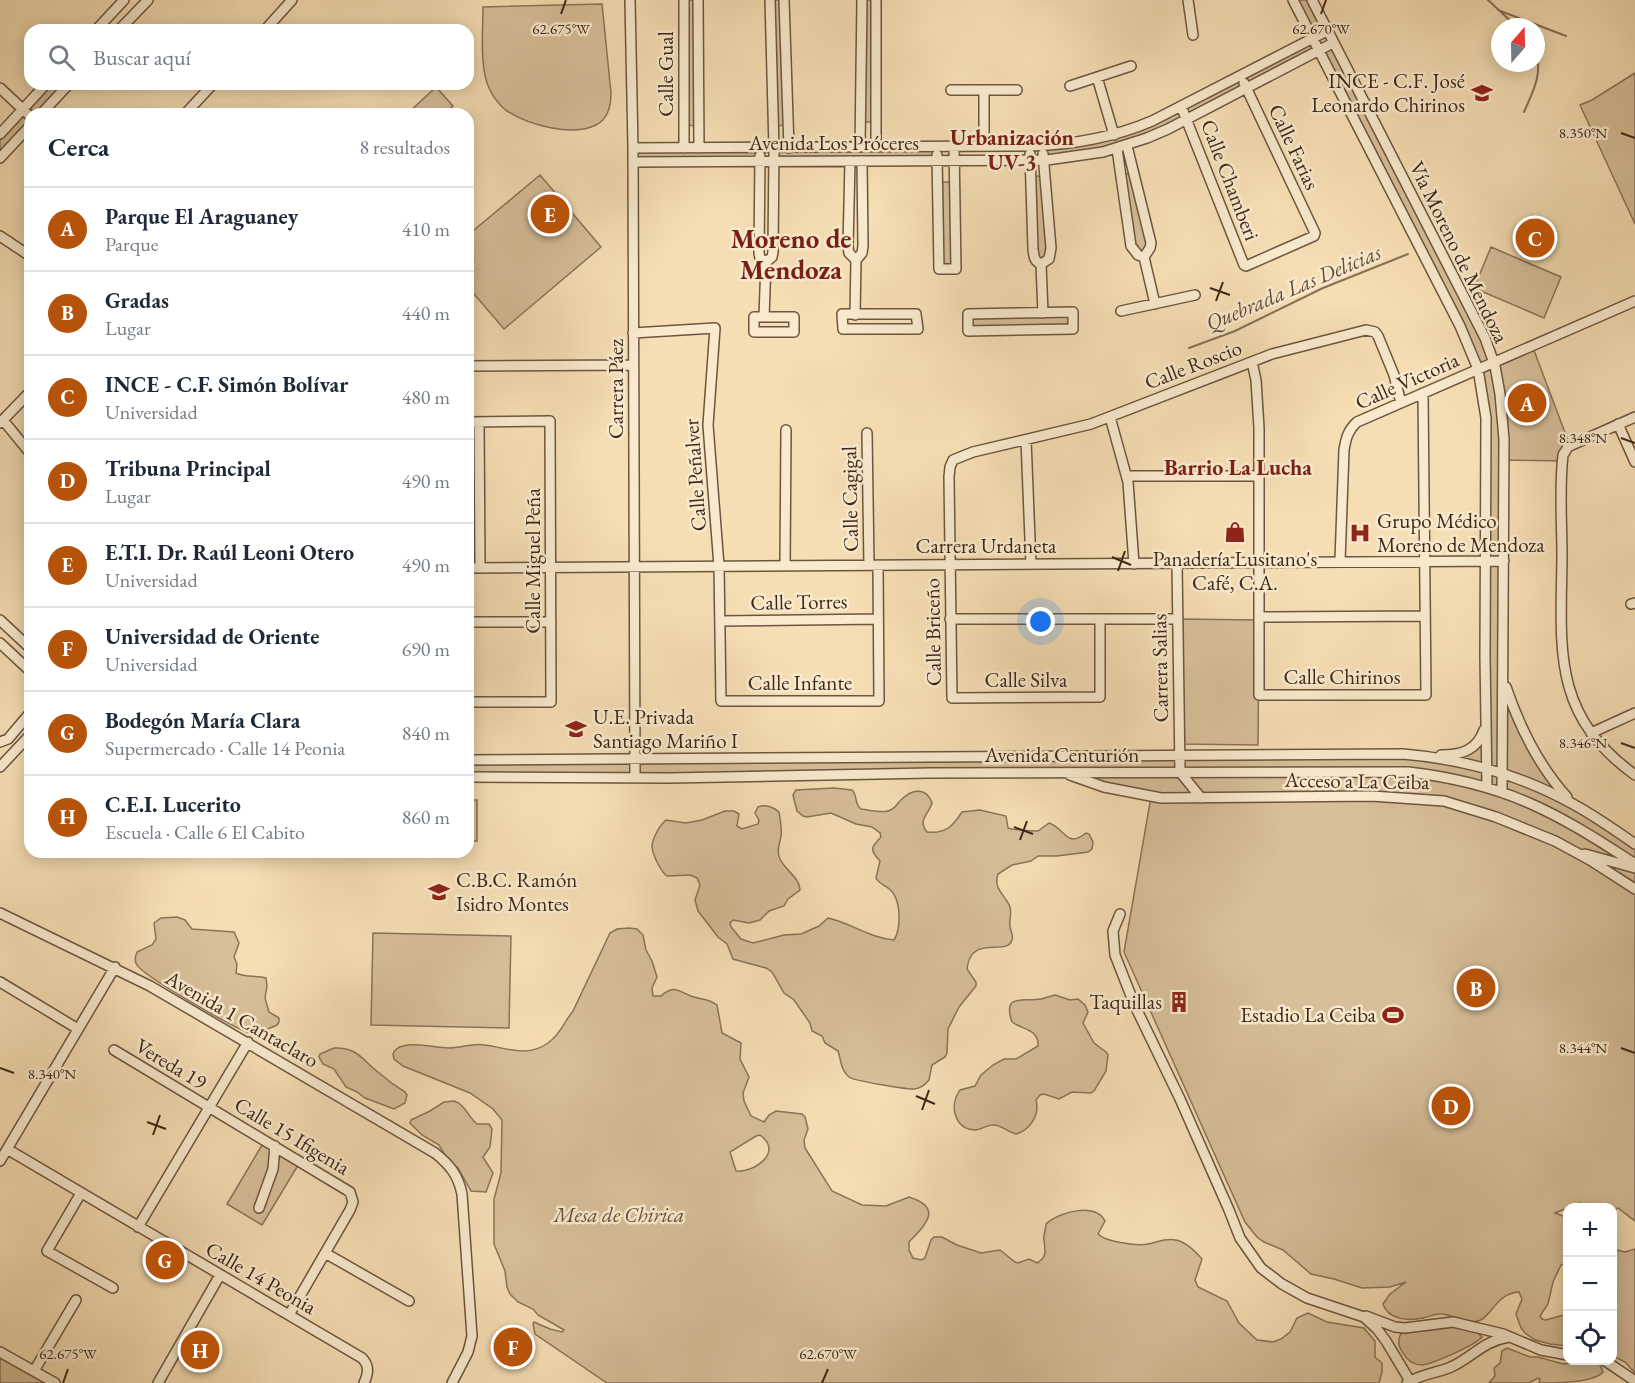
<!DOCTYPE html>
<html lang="es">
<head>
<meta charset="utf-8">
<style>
	body { margin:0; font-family:"EB Garamond",serif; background:#f2f2f3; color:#1f2937 }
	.controls { position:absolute; right:18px; bottom:18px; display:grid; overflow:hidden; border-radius:12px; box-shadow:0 3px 15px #0003 }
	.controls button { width:54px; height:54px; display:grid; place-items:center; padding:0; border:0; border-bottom:2px solid #e0e1e3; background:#fff; color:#1f2937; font:30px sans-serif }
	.compass { position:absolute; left:1491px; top:18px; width:54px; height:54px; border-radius:50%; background:#fff; box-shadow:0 3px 15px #0003; rotate:20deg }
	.you { position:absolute; left:1041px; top:622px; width:21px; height:21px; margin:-15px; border:4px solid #fff; border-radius:50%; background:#1a73e8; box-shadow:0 0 0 9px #1a73e833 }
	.badge { display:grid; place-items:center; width:39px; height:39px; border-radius:50%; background:#b45309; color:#fff; font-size:20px; font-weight:700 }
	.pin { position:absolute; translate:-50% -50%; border:3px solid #fff; box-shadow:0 2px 6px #0006 }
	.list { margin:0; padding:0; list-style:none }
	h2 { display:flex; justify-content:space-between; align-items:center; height:78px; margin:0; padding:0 24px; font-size:26px }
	h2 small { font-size:20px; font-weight:400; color:#747a83 }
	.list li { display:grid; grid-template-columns:39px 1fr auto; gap:18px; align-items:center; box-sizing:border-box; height:84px; padding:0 24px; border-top:2px solid #e0e1e3 }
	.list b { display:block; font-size:22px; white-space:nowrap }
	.list p { margin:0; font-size:20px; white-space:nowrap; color:#747a83 }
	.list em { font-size:20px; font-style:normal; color:#747a83 }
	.icon { flex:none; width:33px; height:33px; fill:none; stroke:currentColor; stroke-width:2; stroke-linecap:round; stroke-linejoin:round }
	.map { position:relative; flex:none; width:1635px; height:1383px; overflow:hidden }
	.search { position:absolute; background:#fff; box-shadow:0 3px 15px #0003; left:24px; top:24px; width:450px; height:66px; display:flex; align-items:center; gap:15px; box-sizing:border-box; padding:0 21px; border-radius:18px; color:#747a83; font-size:22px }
	.panel { position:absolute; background:#fff; box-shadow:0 3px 15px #0003; left:24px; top:108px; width:450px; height:750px; border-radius:18px }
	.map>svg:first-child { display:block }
	.green { fill:#d7bf99; stroke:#8b7358; stroke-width:1.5; fill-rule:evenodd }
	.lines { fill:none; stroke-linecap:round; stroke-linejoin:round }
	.stream { stroke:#887056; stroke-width:2 }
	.minor-casing { stroke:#6d553f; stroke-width:12 }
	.minor { stroke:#f9eace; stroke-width:9 }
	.ticks { fill:none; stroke:#3f2718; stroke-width:2 }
	.labels { text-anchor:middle; stroke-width:5; stroke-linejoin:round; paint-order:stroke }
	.street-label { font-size:21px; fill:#3f2718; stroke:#f9eace }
	.poi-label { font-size:21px; fill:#3f2718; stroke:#f9eace; text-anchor:end }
	.park-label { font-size:21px; font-style:italic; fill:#654d38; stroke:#f9eace }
	.neighbourhood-label { font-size:22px; font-weight:bold; fill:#7a1f14; stroke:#f9eace }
	.water-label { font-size:22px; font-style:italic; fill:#634b37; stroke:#f9eace }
	.district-label { font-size:27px; font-weight:bold; fill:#7a1f14; stroke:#f9eace }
	.ticks-label { font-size:15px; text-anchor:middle; fill:#3f2718; stroke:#f9eace; stroke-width:5; stroke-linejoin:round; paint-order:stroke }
</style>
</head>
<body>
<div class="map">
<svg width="1635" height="1383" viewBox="0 0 1635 1383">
	<rect width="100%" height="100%" fill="#f6deb4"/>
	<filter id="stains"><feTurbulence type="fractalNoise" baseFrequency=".00333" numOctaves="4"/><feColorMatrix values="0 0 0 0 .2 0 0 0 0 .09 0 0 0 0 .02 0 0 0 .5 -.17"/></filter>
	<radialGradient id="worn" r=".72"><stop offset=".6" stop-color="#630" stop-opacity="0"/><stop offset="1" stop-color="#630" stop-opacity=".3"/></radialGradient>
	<path class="green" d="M684,0h14l1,125 -15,1z
		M770,0h14l4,125 -15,1z
		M862,0h14v122h-15z
		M1293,0h19l15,31 -14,7 5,12 15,-7 160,319 39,-17 38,101 -8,15 -58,-1 -1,219 16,45 53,79 63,41v377l-17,-13 -5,2 -1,-2 -30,-1 -2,-4 -25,10 8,3 4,6 -1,23 1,18 -6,2 -8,17 -5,22 -8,12 2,3 4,1 18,-5v-14l3,-4v49l-17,-2 -15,-4 -10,-7 -4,-5 -5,-14 6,-15 -3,-7c-23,1 -29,27 -41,29 -10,3 -26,-6 -36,-7 -7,-1 -13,3 -19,4 -14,3 -35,2 -40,-14l7,-10 16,-12 -16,5 -28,1 -28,-9 -23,-5 -28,-24 -19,-8 -7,-5 -12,-15 -121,-270 27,-155 -87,-24 -596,4v-17l965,-5 37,-5 16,-25 1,-288 -9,-68 -160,-318 -171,87 -103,22 -2,-14 72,-11 198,-96z
		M602,4l9,89c0,12 -3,26 -15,32 -24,12 -67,0 -89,-14 -6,-4 -14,-14 -17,-21 -11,-20 -7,-60 -7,-83z
		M1635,73v151l-55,-119 12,-5z
		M46,84h23l-28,30h-11v12l-30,32v-24z
		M436,87l17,19 -9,8h-35l-1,-1z
		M937,146v15h-163v-13z
		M633,148h127v13l-127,1z
		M1134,173l17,70 -3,10 -15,-2 -13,-76z
		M540,175l61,72 -97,82 -36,-42v-52z
		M1030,176h15l5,79 -14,7z
		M938,182h17l1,87h-17z
		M1491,247l70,30 -17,41 -70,-30z
		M1073,312v17l-105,2v-17z
		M1177,619l82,1 -1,125 -79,-1z
		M834,788l18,2c6,6 2,14 9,19 8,1 21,4 27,2 8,-2 9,-8 14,-12 11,-11 25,-11 30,4 -3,11 -15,17 -5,29 19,2 26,-6 35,-20l18,-2 26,6 2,12c5,2 23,3 30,3l11,-8c16,5 17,26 37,10l3,1 4,8 -1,7 -4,3 -31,4h-19l-7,5 -19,4 -14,9c-5,16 7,20 12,33 2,7 -1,13 0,19 0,5 4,9 2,14 -5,17 -41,-7 -45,29l9,13v4l-17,21 -11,22 -1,24 -2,4 -13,8 -3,15c-4,5 -9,9 -16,9 -8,0 -59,-8 -64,-12 -8,-6 -8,-17 -11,-26l-13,-8 -3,-7 -10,-5 -2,-8 -7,-10 -9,-13 -10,-7 -12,-21 -6,-4 -33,-9 -6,-15 -9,-7 -20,-26 -3,-11 5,-15 -3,-7 -7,-3 -23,1c-6,-4 -15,-22 -15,-30 1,-9 8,-21 14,-26l20,3 16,-3 23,-9h9l5,3 -2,12 5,3 16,-5 1,-4 -4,-7 3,-6c7,-3 16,0 21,5 1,7 3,16 2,24 -1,8 -5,14 -1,23 5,11 20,19 20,31l-12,9 -4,7 -15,5 -9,9 -11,3 -16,-3 -3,3 1,4 10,12 12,4 31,-8 17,-1 18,-8 9,-8c23,5 42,20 66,22 7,-11 7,-36 -1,-47 -5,-8 -13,-7 -17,-15l4,-17c-10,-11 -10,-13 1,-24l-1,-4 -8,-6 -16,-3 -25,-11 -24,4 -4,-1 -6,-5 -4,-16 3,-5z
		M468,800h9v41h-9z
		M177,917l8,3 7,9 42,3 5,11 -5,14 3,7 -1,9c10,5 20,2 30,5l1,8 -2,12 4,14 10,6v4l-2,3c-6,3 -19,8 -26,8 -11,-1 -109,-58 -114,-68 -3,-4 -2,-8 0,-13l15,-7 4,-6 -2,-16 7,-5z
		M629,928l8,1 6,6 3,15 6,11 5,16 -5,11 1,8h8c15,-13 18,-3 33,1 9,3 15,2 23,8l5,28 19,10 -1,16 9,18 -6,16 1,8 7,15 13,6 5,-7 7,-4 26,3 3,3 3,12 -4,11 1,8 27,43 30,14 24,1 23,-9c35,11 16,28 0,45v8l4,8 8,2 4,-2 6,-18 3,-3h8l15,8 24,8 19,-3 15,12 3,1 11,-4 8,4c11,-7 8,-12 7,-23 -1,-5 2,-11 2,-16 13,-12 49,-22 59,-3l-7,13c7,8 40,12 50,10 10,-2 17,-6 28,-4 10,2 19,11 26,19l-7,21 3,7 29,14 12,22 18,17 16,2 8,-3 9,-7 7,-14 11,-5 19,9 37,6 11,13v16l7,6v9l-3,11h-772l-72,-49 -2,-10 1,-2 16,7 12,3 2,-2 -26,-15 -5,-6 -15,-7 -8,-8 -3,-7 -2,-16 -11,-27v-45l7,-26 1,-53 -9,-11 -23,-16 -67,-27 -9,-7 -1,-5c2,-5 5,-7 10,-8 15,-4 31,2 46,2 12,0 24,-5 36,-3 23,3 42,13 63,-2 12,-8 16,-21 25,-32l37,-78 7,-4zM760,1135c24,17 -6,38 -24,36l-6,-19 26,-16z
		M373,933l138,3 -2,92 -138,-3z
		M1055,995l15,5 8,-1 7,6 3,7 -5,11 11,20 12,9 2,3 -2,16 -12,20 -3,2 -19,-1 -13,7 -15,-5 -4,1 -4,5c4,15 -6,30 -20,34 -8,-2 -15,-9 -22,-9 -7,-1 -12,5 -19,5 -21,-1 -26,-25 -15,-40l15,-4 6,-11 12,-10 11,-6h12l22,-13c1,-17 -15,-16 -26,-24 -10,-29 11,-20 29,-23 4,-1 9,-3 14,-4z
		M334,1048c24,-1 28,12 44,24 9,8 17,14 27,20l2,3 -2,8 -11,6 -29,-11 -8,-6 -11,-5 -12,-18 -11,-5 -4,-7 1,-3z
		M454,1101c11,3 14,16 23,23h12l3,5 -2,18 -7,10 10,16 -7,19 -15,-1 -13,-23 -10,-8 -9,-15 -17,-10 -12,-12 1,-3 19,-9 14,-9z
		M265,1140l35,22 -38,63 -35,-21z
		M1612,1249l13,3 10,-3v124l-10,-11 -12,-6z
		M1452,1326l26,7 4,4c-7,8 -49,27 -60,28 -8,0 -15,-5 -19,-12 -5,-7 -6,-14 -1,-21z
		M1507,1348l23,9h8l25,7 28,-4 9,5 3,7c-10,11 -46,11 -64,11l1,-4 -2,-1 -9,5h-40l6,-7 -1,-8 6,-5 2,-12z
		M0,1352l54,31h-54z"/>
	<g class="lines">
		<path class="stream" d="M1488,0l29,27
			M1498,10l68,26
			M1524,112c8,-19 19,-37 12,-59
			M1189,348l46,-17 88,-43 85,-34"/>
		<defs>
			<path id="minor" d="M630,0l3,148 2,630
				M684,0v148
				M698,0l1,148
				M784,0l5,148
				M1188,0l5,35
				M1293,0l167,326 18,43 8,49 -1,239 2,130
				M1312,0l173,338 10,28 5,28 4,45 -2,352
				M96,30l28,-30
				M119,30l29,-30
				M265,30l27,-30
				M1097,77l17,58
				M1070,86l61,-20
				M0,88l30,28
				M951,90h66
				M984,90v56
				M1181,106l63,159 2,1 68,-30 1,-3 -71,-150
				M41,114l28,-30
				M185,114l28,-30
				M0,134l46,-50
				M1127,146l24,97 -1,5 -6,9
				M860,147l2,-147
				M876,147v-147
				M633,148l396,-2c43,-1 83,-8 123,-25l175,-90
				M1117,149l14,97 7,9 6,2
				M1030,154l3,95c1,8 1,12 8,15
				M937,155l2,114h17l-2,-123
				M760,156l-1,97 1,5 6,4 -2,55
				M0,158l30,-32
				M850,161l-2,86 1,6 7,7
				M633,162l414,-2 56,-8 44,-14 21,-9 165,-86
				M0,236l30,20
				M1144,257l11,47
				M766,262l6,-5 1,-5 1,-104 -4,-148
				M1041,264l8,-5 2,-11 -8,-94
				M1041,264l2,49
				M1121,311l74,-16
				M1073,312v17l-105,2v-17z
				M842,314h74l2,15h-75z
				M855,315l1,-55 6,-7 1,-7 -1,-85
				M754,317h40v15h-40z
				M633,333l82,-5 -7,97 11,141 2,135h158l-1,-136
				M1252,362l4,18 3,48v267h167l-3,-302
				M468,366l165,-1
				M1110,417l18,65 6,82
				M1635,417l-63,28 -4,2 -5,8c-4,33 -1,68 -1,101 -1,93 -11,158 73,219
				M3,420l27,33
				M468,422l82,-1 1,281h-83
				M479,422l1,146
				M0,423l30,-31
				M1618,424l17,38
				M867,433l2,132
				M1026,440l5,124
				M1127,476h132
				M1340,561l4,-111c2,-12 4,-20 13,-28l278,-121
				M1177,563l3,209
				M785,566l1,-136
				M468,568l1036,-7
				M1631,604l4,-1
				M1259,617l166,-1
				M950,619h227
				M1100,619v78l-148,1 -3,-221 1,-10 3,-7 20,-8 118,-28 181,-70 94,-24 9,2 3,4 16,39 7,28
				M0,620l30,28
				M720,621l158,-2
				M468,622h83
				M0,643l30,28
				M1506,687c14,41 32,78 61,110
				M1591,733l44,-20
				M0,742l8,-3 22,-26
				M1441,755c21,0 36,-5 43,-25
				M468,760l935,-6c59,5 118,21 170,50 22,12 42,26 62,40
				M0,767l30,-32
				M1180,772l21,26
				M1070,775l34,12 57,11 211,-2 72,5 52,16 59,24 35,19 45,29
				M468,777l202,1 260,-5 478,-1c97,11 148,40 227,92
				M1585,854l50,14
				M0,913l150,73 285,167c15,12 23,22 27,41l10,142 -4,16 -16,31
				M1120,914l-7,17 2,24 20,51 45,93 49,111 11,28 21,30 21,16 25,14 57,19 13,12 9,12 24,40
				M0,982l78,47
				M114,1050l236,142 3,10 -3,8 -61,105
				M7,1149l355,209c8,8 6,16 2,25
				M0,1161l115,-194
				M81,1193l-34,58 66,37
				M259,1208l14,-39 2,-23
				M138,1227l110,-185
				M325,1253l84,48
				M1366,1316l29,11 10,1 48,-6 50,12 38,16 27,5
				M0,1352l55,31
				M1604,1360l31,21
				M34,1371l42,-71
				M158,1383l62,-108
				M1407,1383c14,-9 30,-10 44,-16 22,-10 32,-26 58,-30"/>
		</defs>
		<use href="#minor" class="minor-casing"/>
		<use href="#minor" class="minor"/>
	</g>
	<path class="ticks" d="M561,14l5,-14M1321,14l5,-14M1621,133l14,5M1210,288l20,7M1216,301l7,-19M1621,438l14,5M1112,557l19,8M1118,571l7,-20M1621,743l14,5M1014,827l19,7M1020,840l7,-19M1621,1048l14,5M0,1068l14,5M916,1096l19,8M922,1110l7,-20M147,1122l19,7M153,1135l7,-20M63,1383l5,-14M822,1383l6,-14"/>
	<defs>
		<symbol id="university-bare" viewBox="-9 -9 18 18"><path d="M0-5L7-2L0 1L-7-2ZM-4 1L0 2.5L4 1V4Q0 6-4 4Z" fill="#8f2418" stroke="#f9eace" stroke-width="2.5" paint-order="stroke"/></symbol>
		<symbol id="shop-bare" viewBox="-9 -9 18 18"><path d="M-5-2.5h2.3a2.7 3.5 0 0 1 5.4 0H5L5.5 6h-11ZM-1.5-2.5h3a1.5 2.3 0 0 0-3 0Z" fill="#8f2418" stroke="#f9eace" stroke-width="2.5" paint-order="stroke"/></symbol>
		<symbol id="hospital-bare" viewBox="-9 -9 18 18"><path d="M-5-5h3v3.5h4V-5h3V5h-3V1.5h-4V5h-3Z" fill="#8f2418" stroke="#f9eace" stroke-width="2.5" paint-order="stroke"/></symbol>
		<symbol id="school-bare" viewBox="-9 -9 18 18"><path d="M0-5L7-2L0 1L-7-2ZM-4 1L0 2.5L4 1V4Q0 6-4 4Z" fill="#8f2418" stroke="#f9eace" stroke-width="2.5" paint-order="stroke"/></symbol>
		<symbol id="building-bare" viewBox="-9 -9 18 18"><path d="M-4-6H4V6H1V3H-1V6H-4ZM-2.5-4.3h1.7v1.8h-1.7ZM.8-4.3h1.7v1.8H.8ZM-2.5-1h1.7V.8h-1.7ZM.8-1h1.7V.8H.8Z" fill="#8f2418" stroke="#f9eace" stroke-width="2.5" paint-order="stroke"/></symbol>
		<symbol id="stadium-bare" viewBox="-9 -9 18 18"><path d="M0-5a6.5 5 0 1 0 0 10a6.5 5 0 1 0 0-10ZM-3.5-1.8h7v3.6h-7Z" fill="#8f2418" stroke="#f9eace" stroke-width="2.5" paint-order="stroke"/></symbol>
	</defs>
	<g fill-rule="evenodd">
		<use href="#university-bare" x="1467" y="78" width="30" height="30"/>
		<use href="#shop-bare" x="1220" y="517" width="30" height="30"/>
		<use href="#hospital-bare" x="1345" y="518" width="30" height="30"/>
		<use href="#school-bare" x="561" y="714" width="30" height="30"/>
		<use href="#school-bare" x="424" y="877" width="30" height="30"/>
		<use href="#building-bare" x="1164" y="987" width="30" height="30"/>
		<use href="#stadium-bare" x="1378" y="1000" width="30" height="30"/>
	</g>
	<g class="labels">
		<g class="street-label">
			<text transform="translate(666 74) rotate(-90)" y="7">Calle Gual</text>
			<text x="834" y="150">Avenida Los Próceres</text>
			<text transform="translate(1294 147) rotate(65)" y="7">Calle Farias</text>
			<text transform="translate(1230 180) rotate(69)" y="7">Calle Chamberi</text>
			<text transform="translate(1459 252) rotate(64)" y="7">Vía Moreno de Mendoza</text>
			<text transform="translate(1193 365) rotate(-21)" y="7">Calle Roscio</text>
			<text transform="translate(1407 381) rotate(-24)" y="7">Calle Victoria</text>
			<text transform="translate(616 389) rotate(-90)" y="7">Carrera Páez</text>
			<text transform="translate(695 475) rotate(-94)" y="7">Calle Peñalver</text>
			<text transform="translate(850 499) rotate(-91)" y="7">Calle Cagigal</text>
			<text x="986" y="553">Carrera Urdaneta</text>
			<text transform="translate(533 561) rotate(-90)" y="7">Calle Miguel Peña</text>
			<text transform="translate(799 602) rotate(-1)" y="7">Calle Torres</text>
			<text transform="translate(933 632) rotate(-91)" y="7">Calle Briceño</text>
			<text transform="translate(1160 668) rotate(-91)" y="7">Carrera Salias</text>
			<text x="1342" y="684">Calle Chirinos</text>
			<text x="1026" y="687">Calle Silva</text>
			<text x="800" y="690">Calle Infante</text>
			<text x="1062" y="762">Avenida Centurión</text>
			<text transform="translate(1357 781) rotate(1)" y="7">Acceso a La Ceiba</text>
			<text transform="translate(242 1019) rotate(30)" y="7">Avenida 1 Cantaclaro</text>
			<text transform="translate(171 1064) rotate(31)" y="7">Vereda 19</text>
			<text transform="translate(292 1136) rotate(31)" y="7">Calle 15 Ifigenia</text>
			<text transform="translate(261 1278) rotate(30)" y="7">Calle 14 Peonia</text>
		</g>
		<g class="poi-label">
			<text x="1465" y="88">INCE - C.F. José<tspan x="1465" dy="24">Leonardo Chirinos</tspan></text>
			<text x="1377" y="528" text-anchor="start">Grupo Médico<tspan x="1377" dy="24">Moreno de Mendoza</tspan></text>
			<text x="1235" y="566" text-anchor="middle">Panadería Lusitano's<tspan x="1235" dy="24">Café, C.A.</tspan></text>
			<text x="593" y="724" text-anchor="start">U.E. Privada<tspan x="593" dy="24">Santiago Mariño I</tspan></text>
			<text x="456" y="887" text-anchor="start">C.B.C. Ramón<tspan x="456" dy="24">Isidro Montes</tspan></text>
			<text x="1162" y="1009">Taquillas</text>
			<text x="1376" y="1022">Estadio La Ceiba</text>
		</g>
		<g class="park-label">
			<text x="619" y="1222">Mesa de Chirica</text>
		</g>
		<g class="neighbourhood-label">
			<text x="1012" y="145">Urbanización<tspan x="1012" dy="25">UV-3</tspan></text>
			<text x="1238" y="475">Barrio La Lucha</text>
		</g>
		<g class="water-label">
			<text transform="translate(1293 287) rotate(-23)" y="8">Quebrada Las Delicias</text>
		</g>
		<g class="district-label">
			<text x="791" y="248">Moreno de<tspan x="791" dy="31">Mendoza</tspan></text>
		</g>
	</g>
	<g class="ticks-label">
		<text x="561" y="34">62.675°W</text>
		<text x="1321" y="34">62.670°W</text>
		<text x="1583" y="138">8.350°N</text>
		<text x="1583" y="443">8.348°N</text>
		<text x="1583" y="748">8.346°N</text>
		<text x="1583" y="1053">8.344°N</text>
		<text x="52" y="1079">8.340°N</text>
		<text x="68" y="1359">62.675°W</text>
		<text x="828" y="1359">62.670°W</text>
	</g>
	<rect width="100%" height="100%" filter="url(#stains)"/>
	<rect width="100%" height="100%" fill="url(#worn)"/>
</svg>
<div class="controls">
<button>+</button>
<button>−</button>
<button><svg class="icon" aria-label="locate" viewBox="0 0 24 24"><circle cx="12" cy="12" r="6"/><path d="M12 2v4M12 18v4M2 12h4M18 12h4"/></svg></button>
</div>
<svg class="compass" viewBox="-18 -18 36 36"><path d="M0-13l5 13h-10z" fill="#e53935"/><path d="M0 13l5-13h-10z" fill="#747a83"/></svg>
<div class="you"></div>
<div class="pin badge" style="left:1527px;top:403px">A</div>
<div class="pin badge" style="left:1476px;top:988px">B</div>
<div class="pin badge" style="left:1535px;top:238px">C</div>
<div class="pin badge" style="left:1451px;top:1106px">D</div>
<div class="pin badge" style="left:550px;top:214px">E</div>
<div class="pin badge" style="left:513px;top:1347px">F</div>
<div class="pin badge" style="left:165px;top:1260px">G</div>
<div class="pin badge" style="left:200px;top:1350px">H</div>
<div class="search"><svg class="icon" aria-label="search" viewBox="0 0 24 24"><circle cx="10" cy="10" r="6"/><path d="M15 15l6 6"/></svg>Buscar aquí</div>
<section class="panel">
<h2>Cerca<small>8 resultados</small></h2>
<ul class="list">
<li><span class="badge">A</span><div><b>Parque El Araguaney</b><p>Parque</p></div><em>410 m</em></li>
<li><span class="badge">B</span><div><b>Gradas</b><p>Lugar</p></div><em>440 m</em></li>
<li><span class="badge">C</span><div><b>INCE - C.F. Simón Bolívar</b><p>Universidad</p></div><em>480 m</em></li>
<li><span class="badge">D</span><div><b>Tribuna Principal</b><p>Lugar</p></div><em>490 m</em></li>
<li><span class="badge">E</span><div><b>E.T.I. Dr. Raúl Leoni Otero</b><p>Universidad</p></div><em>490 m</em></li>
<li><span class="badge">F</span><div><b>Universidad de Oriente</b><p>Universidad</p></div><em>690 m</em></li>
<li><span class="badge">G</span><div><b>Bodegón María Clara</b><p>Supermercado · Calle 14 Peonia</p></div><em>840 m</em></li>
<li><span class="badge">H</span><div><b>C.E.I. Lucerito</b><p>Escuela · Calle 6 El Cabito</p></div><em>860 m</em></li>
</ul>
</section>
</div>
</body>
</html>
